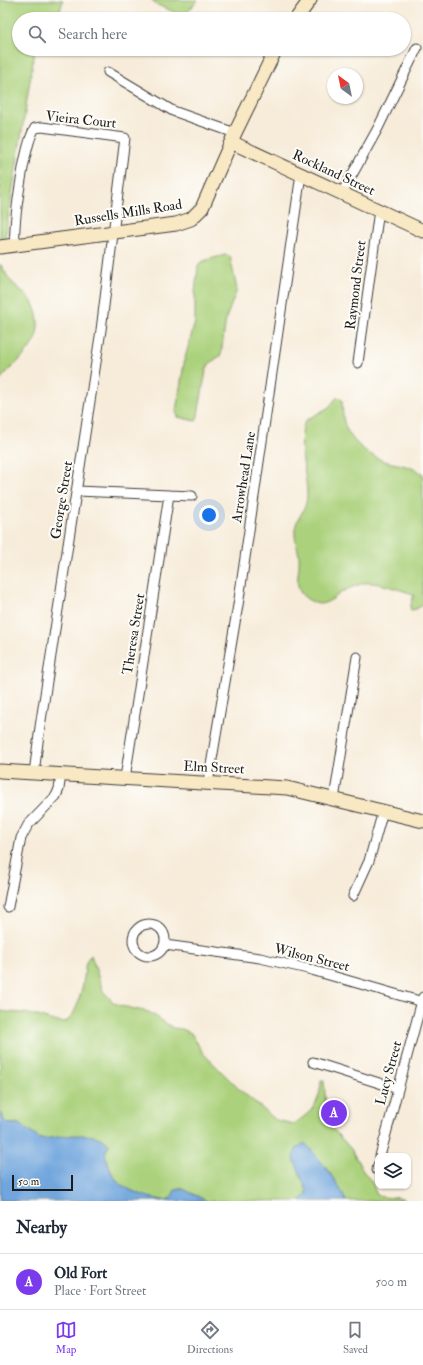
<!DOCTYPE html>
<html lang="en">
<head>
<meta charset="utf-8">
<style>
	body { margin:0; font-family:"IM FELL Double Pica",serif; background:#f6f6f7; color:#1f2937 }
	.controls { position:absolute; right:12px; bottom:12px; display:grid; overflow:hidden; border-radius:8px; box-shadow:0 1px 3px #0004 }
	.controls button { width:36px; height:36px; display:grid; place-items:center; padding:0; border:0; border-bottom:1px solid #e0e1e3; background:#fff; color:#1f2937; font:20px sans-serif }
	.compass { position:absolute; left:327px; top:68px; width:36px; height:36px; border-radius:50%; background:#fff; box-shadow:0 1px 3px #0004; rotate:327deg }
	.scale { position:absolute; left:12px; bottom:10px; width:61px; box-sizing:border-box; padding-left:4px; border:2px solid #1c1c1c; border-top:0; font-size:11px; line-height:14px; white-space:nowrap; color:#1c1c1c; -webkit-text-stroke:3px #fdfcf7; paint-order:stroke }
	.you { position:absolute; left:209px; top:515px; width:14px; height:14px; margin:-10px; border:3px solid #fff; border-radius:50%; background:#1a73e8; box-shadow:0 0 0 6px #1a73e833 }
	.badge { display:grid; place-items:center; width:26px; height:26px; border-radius:50%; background:#7c3aed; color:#fff; font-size:13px; font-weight:700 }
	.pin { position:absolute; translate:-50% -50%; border:2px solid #fff; box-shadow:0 1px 4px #0006 }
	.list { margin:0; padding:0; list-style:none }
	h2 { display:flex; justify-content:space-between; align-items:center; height:52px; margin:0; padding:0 16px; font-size:17px }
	h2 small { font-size:13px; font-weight:400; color:#747a83 }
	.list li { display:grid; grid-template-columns:26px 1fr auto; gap:12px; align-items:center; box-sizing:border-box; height:56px; padding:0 16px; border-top:1px solid #e0e1e3 }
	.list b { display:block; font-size:15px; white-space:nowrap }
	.list p { margin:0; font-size:13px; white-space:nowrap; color:#747a83 }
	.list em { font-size:13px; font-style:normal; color:#747a83 }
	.icon { flex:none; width:22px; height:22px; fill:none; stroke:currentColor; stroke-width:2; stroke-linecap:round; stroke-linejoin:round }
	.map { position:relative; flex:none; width:423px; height:1201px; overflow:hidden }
	.search { position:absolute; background:#fff; box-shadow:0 1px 3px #0004; left:12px; right:12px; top:12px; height:44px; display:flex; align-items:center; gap:10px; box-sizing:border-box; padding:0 14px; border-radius:22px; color:#747a83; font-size:15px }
	.sheet { height:108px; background:#fff }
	nav { display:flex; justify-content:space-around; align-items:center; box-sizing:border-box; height:56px; border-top:1px solid #e0e1e3; background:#fff; font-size:11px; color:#747a83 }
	nav a { display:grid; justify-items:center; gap:2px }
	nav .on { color:#7c3aed }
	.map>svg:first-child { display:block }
	.green { fill:#abd17b; stroke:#64764c }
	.water { fill:#70a5dd; stroke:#46607c }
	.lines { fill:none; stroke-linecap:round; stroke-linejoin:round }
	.street-casing { stroke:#3d3b38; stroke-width:11 }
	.secondary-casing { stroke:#3d3b38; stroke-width:15 }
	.street { stroke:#fff; stroke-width:9 }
	.secondary { stroke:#f8e8c3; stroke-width:13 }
	.labels { text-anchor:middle; stroke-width:4; stroke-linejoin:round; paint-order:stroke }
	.street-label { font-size:14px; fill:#1c1c1c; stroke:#fdfcf7 }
</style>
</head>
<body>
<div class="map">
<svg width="423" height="1201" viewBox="0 0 423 1201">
	<rect width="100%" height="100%" fill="#fdfcf7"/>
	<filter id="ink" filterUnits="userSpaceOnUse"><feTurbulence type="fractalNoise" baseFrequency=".025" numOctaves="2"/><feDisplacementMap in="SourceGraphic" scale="8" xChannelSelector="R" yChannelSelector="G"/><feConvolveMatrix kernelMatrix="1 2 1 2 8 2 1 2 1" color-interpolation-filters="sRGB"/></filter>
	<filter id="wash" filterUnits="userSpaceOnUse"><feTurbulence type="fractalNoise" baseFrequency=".012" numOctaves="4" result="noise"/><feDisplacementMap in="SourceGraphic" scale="16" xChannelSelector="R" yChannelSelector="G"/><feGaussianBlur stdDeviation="0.9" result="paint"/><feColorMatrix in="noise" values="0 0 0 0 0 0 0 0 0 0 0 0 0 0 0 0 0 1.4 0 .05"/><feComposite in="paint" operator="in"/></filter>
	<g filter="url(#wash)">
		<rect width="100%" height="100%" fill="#f7ecda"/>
		<path class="green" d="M0,0h63l-5,19h-39v30h16l-30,189 -5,1z
			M152,0h46l-14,16 -29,-12z
			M225,255l5,1 7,34 -11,28 -5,37 -12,9 -3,7 -9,49 -2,1 -17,-4 -2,-6 9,-53 10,-36v-30l3,-26 3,-4 9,-3z
			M0,264c4,5 6,11 10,16 6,7 14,12 20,19 9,12 11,32 3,44 -8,15 -23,24 -33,37z
			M338,396l4,4c1,7 0,15 2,22 4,18 27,36 44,40 13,3 24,4 35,12v131l-7,4 -5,1 -1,-2 4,-14c-13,-3 -39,-14 -50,-11 -6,2 -15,5 -20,8 -9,5 -18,16 -29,12 -27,-11 -14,-28 -16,-47 -1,-8 -5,-17 -4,-27 1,-11 12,-19 12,-33 0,-25 -11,-50 -2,-75l24,-14z
			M91,955l12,36 10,11 8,4 28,6 24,16 9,1 9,4 12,20 37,37 36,30 18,4c19,-13 26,-21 27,-44h3l3,43 24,26 12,22 8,10 6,14c9,5 21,0 29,6h-60l-9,-16 -17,-24 -20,14 7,16v4l-7,6h-93l-24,-12h-5c-3,4 -6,10 -11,11 -12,1 -40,-9 -49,-18 -7,-8 -10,-18 -13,-28l4,-10 -36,-9 -12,3 -21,1 -23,-16 -9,1 -5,-5 -3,-7v-101c11,2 23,1 34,4 9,2 21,8 30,7 12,-2 18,-33 20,-44 1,-8 0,-17 7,-23z"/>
		<path class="water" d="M0,1112l3,7 5,5h11l21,15c19,-1 54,-11 69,5l-4,10c3,10 6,21 13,28 9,9 38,19 50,18 4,-2 5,-6 7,-10l8,-1 24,12h-207z
			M303,1144h3c14,16 32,37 40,57h-46l7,-6v-4l-14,-34 4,-9z"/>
	</g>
	<g filter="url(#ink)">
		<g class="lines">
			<defs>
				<path id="street" d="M108,72l65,39 62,22
					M342,193l36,-65 39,-80
					M15,245c-2,-21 9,-100 20,-117l7,-1 83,11 -24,192 -61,397 -6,46
					M358,363l21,-153
					M77,491l115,5
					M125,778l44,-283
					M208,783l31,-184 62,-425
					M334,799l23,-142
					M353,896l16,-35 14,-50
					M8,907l13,-69 7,-13 28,-29 3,-7 2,-15
					M133 940a16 16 0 1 1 32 0a16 16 0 1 1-32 0Z
					M165,945l95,13 48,11 115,33
					M313,1062l85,27
					M380,1156l43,-159
					M377,1170l1,-5"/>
				<path id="secondary" d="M296,19l14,-19
					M231,142l192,89
					M0,247l176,-23 15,-5 11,-11 33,-75 41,-84
					M0,771l287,17 136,33"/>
			</defs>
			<use href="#street" class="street-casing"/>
			<use href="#secondary" class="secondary-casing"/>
			<use href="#street" class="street"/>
			<use href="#secondary" class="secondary"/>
		</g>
	</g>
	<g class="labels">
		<g class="street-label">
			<text transform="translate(81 119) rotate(6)" y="5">Vieira Court</text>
			<text transform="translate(334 172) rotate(25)" y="5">Rockland Street</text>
			<text transform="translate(128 212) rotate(-9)" y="5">Russells Mills Road</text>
			<text transform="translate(355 285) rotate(-83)" y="5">Raymond Street</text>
			<text transform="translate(243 477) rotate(-81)" y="5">Arrowhead Lane</text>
			<text transform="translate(61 500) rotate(-81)" y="5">George Street</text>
			<text transform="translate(133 634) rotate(-81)" y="5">Theresa Street</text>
			<text transform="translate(214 767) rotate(3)" y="5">Elm Street</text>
			<text transform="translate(312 957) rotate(14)" y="5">Wilson Street</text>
			<text transform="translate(388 1073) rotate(-75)" y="5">Lucy Street</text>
		</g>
	</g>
</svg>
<div class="controls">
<button><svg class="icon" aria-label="layers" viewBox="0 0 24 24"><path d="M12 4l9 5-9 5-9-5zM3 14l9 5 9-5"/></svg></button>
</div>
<svg class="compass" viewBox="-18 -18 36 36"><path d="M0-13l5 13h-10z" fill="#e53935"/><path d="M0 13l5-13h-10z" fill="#747a83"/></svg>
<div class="scale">50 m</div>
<div class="you"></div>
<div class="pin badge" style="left:334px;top:1113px">A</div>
<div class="search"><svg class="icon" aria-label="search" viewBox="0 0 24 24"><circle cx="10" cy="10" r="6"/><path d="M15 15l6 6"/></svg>Search here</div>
</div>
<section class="sheet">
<h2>Nearby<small></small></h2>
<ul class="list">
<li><span class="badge">A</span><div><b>Old Fort</b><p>Place · Fort Street</p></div><em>500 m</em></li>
</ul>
</section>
<nav>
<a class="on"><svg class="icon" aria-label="map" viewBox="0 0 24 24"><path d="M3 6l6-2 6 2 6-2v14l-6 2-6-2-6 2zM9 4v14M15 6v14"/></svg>Map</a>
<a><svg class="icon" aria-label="directions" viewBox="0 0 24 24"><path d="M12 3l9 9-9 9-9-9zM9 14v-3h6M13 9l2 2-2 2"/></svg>Directions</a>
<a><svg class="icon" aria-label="saved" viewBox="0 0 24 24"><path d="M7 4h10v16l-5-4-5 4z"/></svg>Saved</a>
</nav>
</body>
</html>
